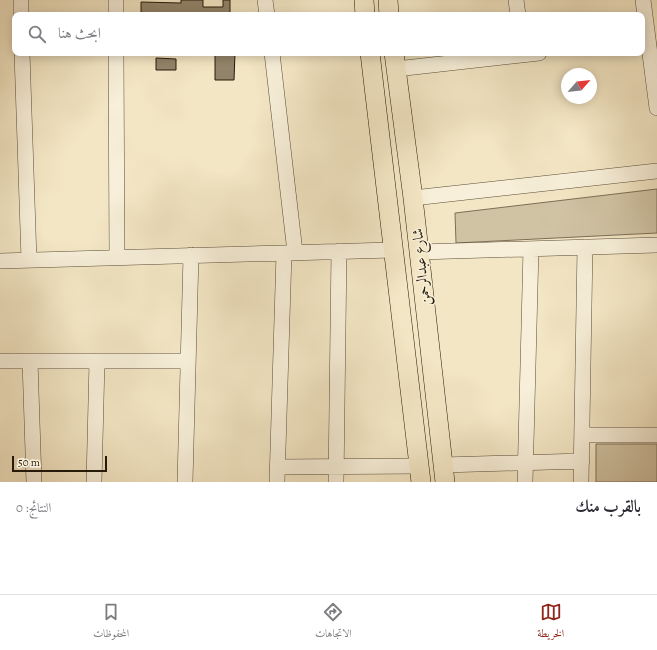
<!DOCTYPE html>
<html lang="ar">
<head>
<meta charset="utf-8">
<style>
	body { margin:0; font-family:Alegreya,Amiri,serif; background:#f7f7f7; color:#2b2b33; direction:rtl }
	.compass { position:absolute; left:561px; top:68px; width:36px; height:36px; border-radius:50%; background:#fff; box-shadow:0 2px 10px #0003; rotate:63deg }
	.scale { position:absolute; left:12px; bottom:10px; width:95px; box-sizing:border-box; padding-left:4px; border:2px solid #281a09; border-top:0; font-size:11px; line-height:14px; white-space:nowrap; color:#281a09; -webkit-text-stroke:3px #f7efd9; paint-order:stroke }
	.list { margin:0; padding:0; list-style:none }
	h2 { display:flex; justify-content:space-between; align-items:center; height:52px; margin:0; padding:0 16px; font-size:17px }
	h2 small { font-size:13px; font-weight:400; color:#7c7c81 }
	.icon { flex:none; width:22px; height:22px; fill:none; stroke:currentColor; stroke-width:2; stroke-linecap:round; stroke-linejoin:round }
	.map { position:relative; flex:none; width:657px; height:482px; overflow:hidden; direction:ltr }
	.search { position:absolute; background:#fff; box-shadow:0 2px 10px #0003; left:12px; right:12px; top:12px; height:44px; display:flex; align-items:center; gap:10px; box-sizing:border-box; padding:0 14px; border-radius:8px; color:#7c7c81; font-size:15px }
	.sheet { height:112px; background:#fff }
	nav { display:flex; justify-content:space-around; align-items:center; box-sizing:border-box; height:56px; border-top:1px solid #e1e1e2; background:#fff; font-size:11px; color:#7c7c81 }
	nav a { display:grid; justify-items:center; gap:2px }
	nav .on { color:#8f2418 }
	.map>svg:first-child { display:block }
	.green { fill:#d0c3a4; stroke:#7c6e56 }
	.building { fill:#92846a; stroke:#281a09 }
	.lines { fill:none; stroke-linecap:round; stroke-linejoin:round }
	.minor-casing { stroke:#5b4d38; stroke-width:16 }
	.major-casing { stroke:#281a09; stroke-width:20 }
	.minor { stroke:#f7efd9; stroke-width:15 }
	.major { stroke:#f3e6c4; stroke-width:19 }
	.labels { text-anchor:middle; stroke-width:3; stroke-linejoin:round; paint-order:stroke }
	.street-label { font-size:15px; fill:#281a09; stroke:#f7efd9 }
</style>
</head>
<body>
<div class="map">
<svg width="657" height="482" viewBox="0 0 657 482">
	<rect width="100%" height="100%" fill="#f3e6c4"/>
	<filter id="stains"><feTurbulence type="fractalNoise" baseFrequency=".005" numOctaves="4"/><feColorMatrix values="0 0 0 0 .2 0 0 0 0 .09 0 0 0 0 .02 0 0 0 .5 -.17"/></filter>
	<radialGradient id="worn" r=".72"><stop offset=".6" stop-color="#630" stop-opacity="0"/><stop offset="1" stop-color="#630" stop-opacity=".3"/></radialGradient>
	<path class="green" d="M657,189v44l-201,10 -1,-30z
		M596,444h61v38h-61z"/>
	<path class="building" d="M181,0h22v7h20v-7h7v15h-89v-13l40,1z
		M215,53h20l-1,27h-19z
		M156,58l20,1v11h-20z"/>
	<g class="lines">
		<defs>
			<path id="minor" d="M21,0v15
				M116,0v15
				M265,0l2,15
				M516,0l2,15
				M643,0l14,108
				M22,53l7,207
				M116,53l1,205
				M272,53l23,199
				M396,69l143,-16
				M413,198l244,-27
				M419,252l238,-7
				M0,261l392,-11
				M0,361h188
				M30,361l4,121
				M582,435h75
				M443,465l139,-4
				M277,467l142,-1
				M94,482l3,-121
				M185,482l6,-227
				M277,482l7,-229
				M336,482l3,-231
				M525,482l6,-233
				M581,482l4,-235"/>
			<path id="major" d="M364,0l1,15
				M388,0l1,15
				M370,53l51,429
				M394,53l19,145 32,284"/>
		</defs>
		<use href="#minor" class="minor-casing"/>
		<use href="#major" class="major-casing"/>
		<use href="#minor" class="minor"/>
		<use href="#major" class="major"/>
	</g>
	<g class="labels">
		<g class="street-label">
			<text transform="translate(421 267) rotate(-96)" y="5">شارع عبدالرحمن</text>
		</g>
	</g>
	<rect width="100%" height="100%" filter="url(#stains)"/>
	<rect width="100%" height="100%" fill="url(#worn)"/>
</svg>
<svg class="compass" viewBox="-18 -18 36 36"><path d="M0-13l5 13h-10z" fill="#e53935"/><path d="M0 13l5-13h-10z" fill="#7c7c81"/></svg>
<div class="scale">50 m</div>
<div class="search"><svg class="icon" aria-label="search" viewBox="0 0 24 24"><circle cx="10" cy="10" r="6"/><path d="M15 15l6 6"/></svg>ابحث هنا</div>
</div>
<section class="sheet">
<h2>بالقرب منك<small>النتائج: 0</small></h2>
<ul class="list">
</ul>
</section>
<nav>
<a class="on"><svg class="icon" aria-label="map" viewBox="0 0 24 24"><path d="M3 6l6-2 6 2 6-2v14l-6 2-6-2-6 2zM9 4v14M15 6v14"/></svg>الخريطة</a>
<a><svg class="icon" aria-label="directions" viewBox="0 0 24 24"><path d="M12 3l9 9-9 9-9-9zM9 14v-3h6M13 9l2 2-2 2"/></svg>الاتجاهات</a>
<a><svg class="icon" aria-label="saved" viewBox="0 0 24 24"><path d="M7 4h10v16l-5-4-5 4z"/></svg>المحفوظات</a>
</nav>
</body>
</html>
